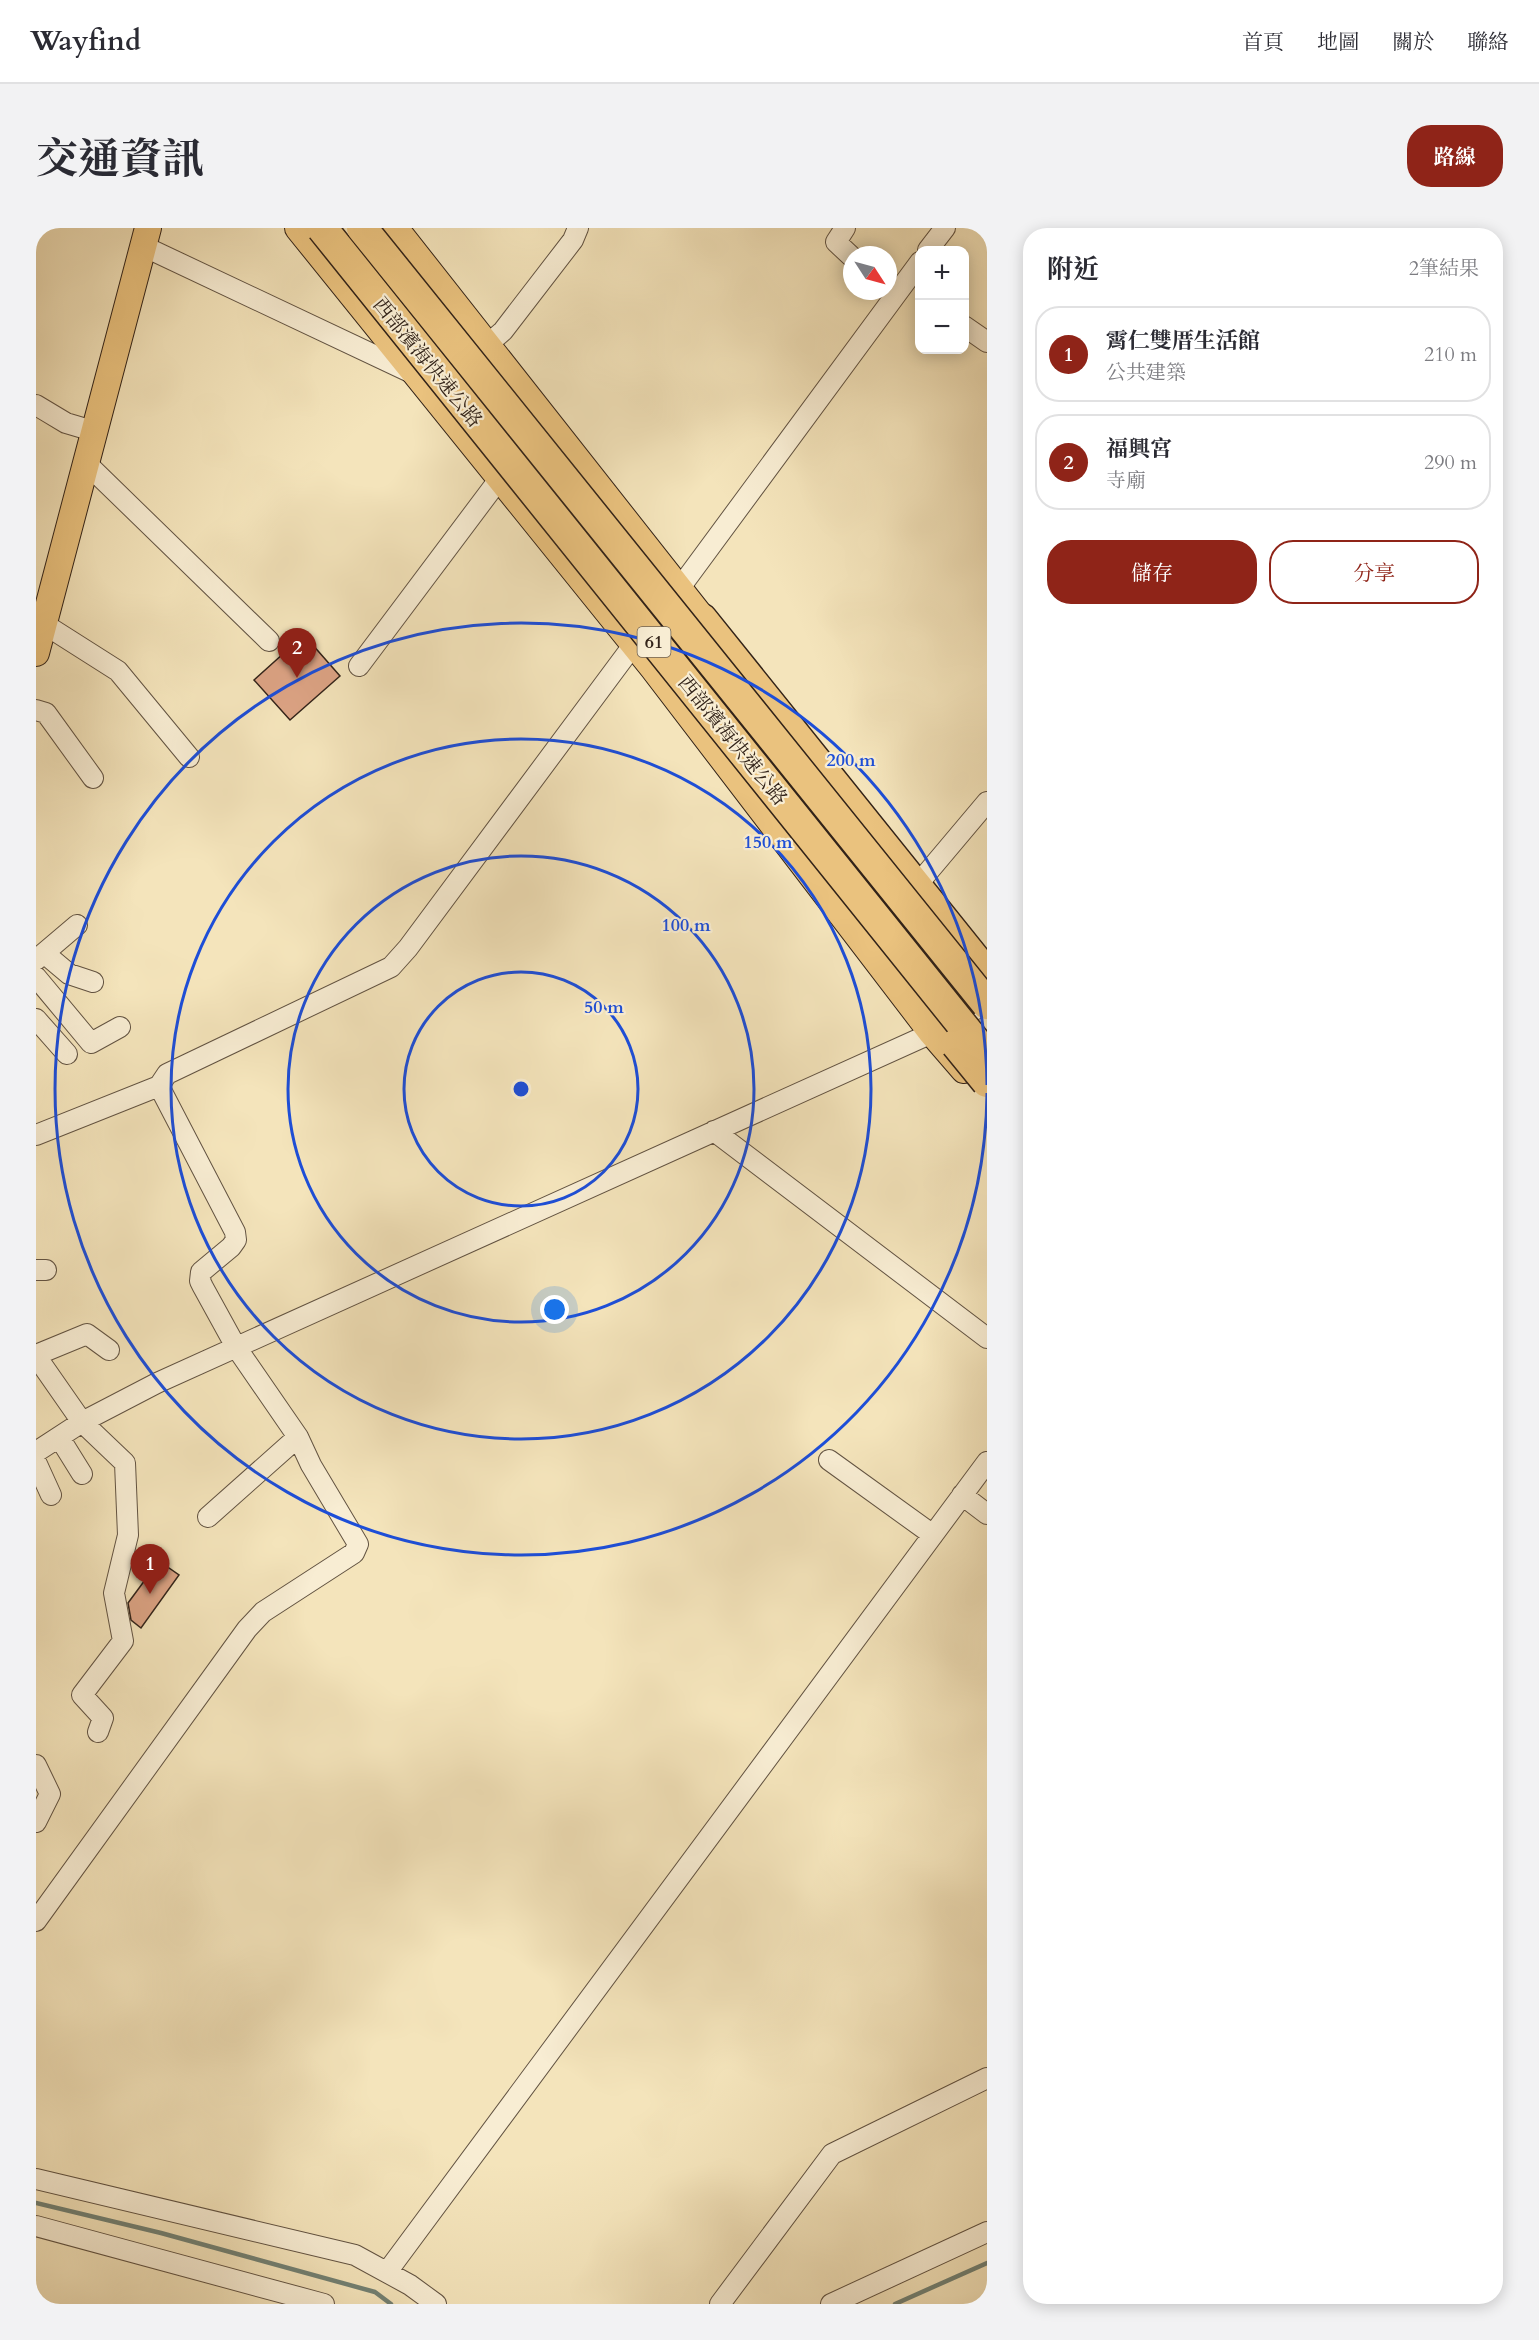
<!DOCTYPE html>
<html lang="zh-TW">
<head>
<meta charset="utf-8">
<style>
	body { margin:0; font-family:Cardo,"Noto Serif TC",serif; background:#f2f2f3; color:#2b2b33 }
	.controls { position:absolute; right:18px; top:18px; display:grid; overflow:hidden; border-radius:12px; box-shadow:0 3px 15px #0003 }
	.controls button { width:54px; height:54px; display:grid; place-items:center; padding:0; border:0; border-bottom:2px solid #e1e1e2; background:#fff; color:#2b2b33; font:30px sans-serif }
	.compass { position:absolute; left:807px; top:18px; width:54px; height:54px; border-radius:50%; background:#fff; box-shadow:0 3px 15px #0003; rotate:126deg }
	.you { position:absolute; left:519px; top:1082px; width:21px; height:21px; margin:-15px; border:4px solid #fff; border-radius:50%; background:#1a73e8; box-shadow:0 0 0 9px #1a73e833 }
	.badge { display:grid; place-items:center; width:39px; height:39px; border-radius:50%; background:#8f2418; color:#fff; font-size:20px; font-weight:700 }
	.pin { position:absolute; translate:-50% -50px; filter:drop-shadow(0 2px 3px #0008) }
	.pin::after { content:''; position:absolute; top:32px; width:21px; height:18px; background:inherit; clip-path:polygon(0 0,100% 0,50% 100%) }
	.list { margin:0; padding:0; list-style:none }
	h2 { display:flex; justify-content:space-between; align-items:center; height:78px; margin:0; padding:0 24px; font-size:26px }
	h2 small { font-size:20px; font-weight:400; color:#7c7c81 }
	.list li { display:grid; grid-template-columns:39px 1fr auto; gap:18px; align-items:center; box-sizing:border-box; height:96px; margin:0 12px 12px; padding:0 12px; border:2px solid #e1e1e2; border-radius:24px }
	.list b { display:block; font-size:22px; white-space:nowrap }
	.list p { margin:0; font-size:20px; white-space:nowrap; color:#7c7c81 }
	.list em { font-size:20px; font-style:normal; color:#7c7c81 }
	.actions { display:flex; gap:12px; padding:18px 24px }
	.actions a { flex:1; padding:14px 0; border:2px solid #8f2418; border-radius:24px; text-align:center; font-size:21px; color:#8f2418 }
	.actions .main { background:#8f2418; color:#fff }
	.map { position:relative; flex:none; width:951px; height:2076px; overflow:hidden; border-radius:24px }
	header { display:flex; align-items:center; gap:36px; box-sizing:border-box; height:84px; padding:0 30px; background:#fff; border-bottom:2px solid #e1e1e2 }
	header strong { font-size:28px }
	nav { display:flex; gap:33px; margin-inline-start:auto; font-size:21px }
	.intro { display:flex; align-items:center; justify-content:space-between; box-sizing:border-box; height:144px; padding:0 36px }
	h1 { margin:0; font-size:42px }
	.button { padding:15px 27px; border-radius:24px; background:#8f2418; color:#fff; font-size:21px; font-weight:700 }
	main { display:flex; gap:36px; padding:0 36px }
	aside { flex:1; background:#fff; border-radius:24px; box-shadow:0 3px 15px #0003 }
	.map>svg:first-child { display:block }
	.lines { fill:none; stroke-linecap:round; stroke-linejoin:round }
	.stream { stroke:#728174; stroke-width:4.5 }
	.building { fill:#dca384; stroke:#322319; stroke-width:1.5 }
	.minor-casing { stroke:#625342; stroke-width:22 }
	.major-casing { stroke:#322319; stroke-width:28 }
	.highway-casing { stroke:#322319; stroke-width:33 }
	.minor { stroke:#f8edd3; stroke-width:20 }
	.major { stroke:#eac27e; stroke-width:26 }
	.highway { stroke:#eac27e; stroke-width:30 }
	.highway-bridge-casing { stroke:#322319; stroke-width:33; stroke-linecap:butt }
	.highway-bridge { stroke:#eac27e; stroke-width:30 }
	.ring { fill:none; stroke:#1d4ed8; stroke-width:3 }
	.labels { text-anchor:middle; stroke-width:4.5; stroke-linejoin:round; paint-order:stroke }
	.shield { fill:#f8edd3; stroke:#6d6051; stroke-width:1.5 }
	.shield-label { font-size:18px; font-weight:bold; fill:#322319 }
	.street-label { font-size:20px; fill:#322319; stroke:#f8edd3 }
	.centre { fill:#1d4ed8; stroke:#f8edd3; stroke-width:3 }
	.ring-label { font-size:18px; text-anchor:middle; font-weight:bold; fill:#1d4ed8; stroke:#f8edd3; stroke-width:4.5; stroke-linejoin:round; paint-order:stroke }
</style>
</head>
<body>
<header>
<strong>Wayfind</strong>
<nav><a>首頁</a><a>地圖</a><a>關於</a><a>聯絡</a></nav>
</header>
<div class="intro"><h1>交通資訊</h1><a class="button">路線</a></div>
<main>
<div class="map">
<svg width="951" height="2076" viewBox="0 0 951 2076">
	<rect width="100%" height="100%" fill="#f4e4bb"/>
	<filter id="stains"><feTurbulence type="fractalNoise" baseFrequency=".00333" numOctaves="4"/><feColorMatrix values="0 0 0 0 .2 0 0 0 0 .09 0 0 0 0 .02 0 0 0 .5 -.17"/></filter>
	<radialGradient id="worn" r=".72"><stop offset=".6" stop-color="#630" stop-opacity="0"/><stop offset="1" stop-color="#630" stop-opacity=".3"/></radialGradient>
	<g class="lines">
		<path class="stream" d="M0,1975l125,30 214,59 16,12
			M859,2076l92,-41"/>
	</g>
	<path class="building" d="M268,407l36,41 -50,44 -36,-40z
		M123,1333l20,14 -38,53 -10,-8 -3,-17z"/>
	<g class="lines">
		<defs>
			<path id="minor" d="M809,0l-9,14 16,15
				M107,18l269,127
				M892,22l17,-22
				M928,98l23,16
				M452,116l15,-13 70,-91 5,-12
				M0,177l30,18 27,8
				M49,234l184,179
				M643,361l241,-327
				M8,396l74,47 71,86
				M323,438l141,-188
				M0,482l10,3 47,65
				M887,650l64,-76
				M8,725l25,21 24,8
				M0,732l41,-35
				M0,749l55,66 29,-16
				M0,791l31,35
				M678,903l273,207
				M0,907l123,-49
				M0,1042h10
				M0,1127l51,-21 22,16
				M0,1128l46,66 43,41 3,72 -14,58 9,48 -41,54 21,23 -5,14
				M23,1209l23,37
				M0,1224l46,-30 75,-39 775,-350 16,-11 39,-18
				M793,1232l104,75
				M0,1234l15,33
				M926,1267l25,19
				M172,1289l90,-80
				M0,1537l14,29 -14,28
				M0,1693l211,-292 16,-17 91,-59 4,-9 -47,-79 -13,-28 -62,-90 -33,-60 -3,-6 1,-9 30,-25 5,-7 -1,-8 -76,-146 8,-12 224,-107 17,-19 226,-304
				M0,1951l319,76 55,30 26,19
				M0,1998l288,78
				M351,2044l600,-810
				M684,2076l112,-150 155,-76
				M795,2076l156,-72"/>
			<path id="major" d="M262,0l355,440 279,365 32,37
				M359,0l319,405
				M0,425l112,-425"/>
			<path id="highway" d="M666,391l285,355"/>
		</defs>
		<use href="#minor" class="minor-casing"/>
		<use href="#major" class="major-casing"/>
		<use href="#highway" class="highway-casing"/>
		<use href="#minor" class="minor"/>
		<use href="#major" class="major"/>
		<use href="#highway" class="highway"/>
		<defs>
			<path id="highway-bridge" d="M286,0l665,828
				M326,0l625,776
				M920,816l31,38"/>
		</defs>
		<use href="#highway-bridge" class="highway-bridge-casing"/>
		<use href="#highway-bridge" class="highway-bridge"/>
	</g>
	<g class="ring">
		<circle cx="485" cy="861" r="117"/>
		<circle cx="485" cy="861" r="233"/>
		<circle cx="485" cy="861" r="350"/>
		<path d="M951 865A466 466 0 1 1 951 857"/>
	</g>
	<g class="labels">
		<rect class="shield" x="601.5" y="399" width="33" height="30" rx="4.5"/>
		<g class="shield-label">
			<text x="618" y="420">61</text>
		</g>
		<g class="street-label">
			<text transform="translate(392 134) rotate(51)" y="7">西部濱海快速公路</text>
			<text transform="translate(697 512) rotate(51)" y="7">西部濱海快速公路</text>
		</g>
	</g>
	<circle cx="485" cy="861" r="9" class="centre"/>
	<g class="ring-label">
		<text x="815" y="538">200 m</text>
		<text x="732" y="620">150 m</text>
		<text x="650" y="703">100 m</text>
		<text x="568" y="785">50 m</text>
	</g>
	<rect width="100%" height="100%" filter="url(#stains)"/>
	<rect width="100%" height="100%" fill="url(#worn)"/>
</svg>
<div class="controls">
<button>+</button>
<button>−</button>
</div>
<svg class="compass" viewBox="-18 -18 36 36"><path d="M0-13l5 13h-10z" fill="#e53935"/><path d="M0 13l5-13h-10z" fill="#7c7c81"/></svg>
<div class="you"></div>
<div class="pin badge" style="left:114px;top:1366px">1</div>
<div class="pin badge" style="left:261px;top:450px">2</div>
</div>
<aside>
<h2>附近<small>2筆結果</small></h2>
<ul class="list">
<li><span class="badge">1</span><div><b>霄仁雙厝生活館</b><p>公共建築</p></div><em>210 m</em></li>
<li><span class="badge">2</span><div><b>福興宮</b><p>寺廟</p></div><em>290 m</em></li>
</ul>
<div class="actions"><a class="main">儲存</a><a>分享</a></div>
</aside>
</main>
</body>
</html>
